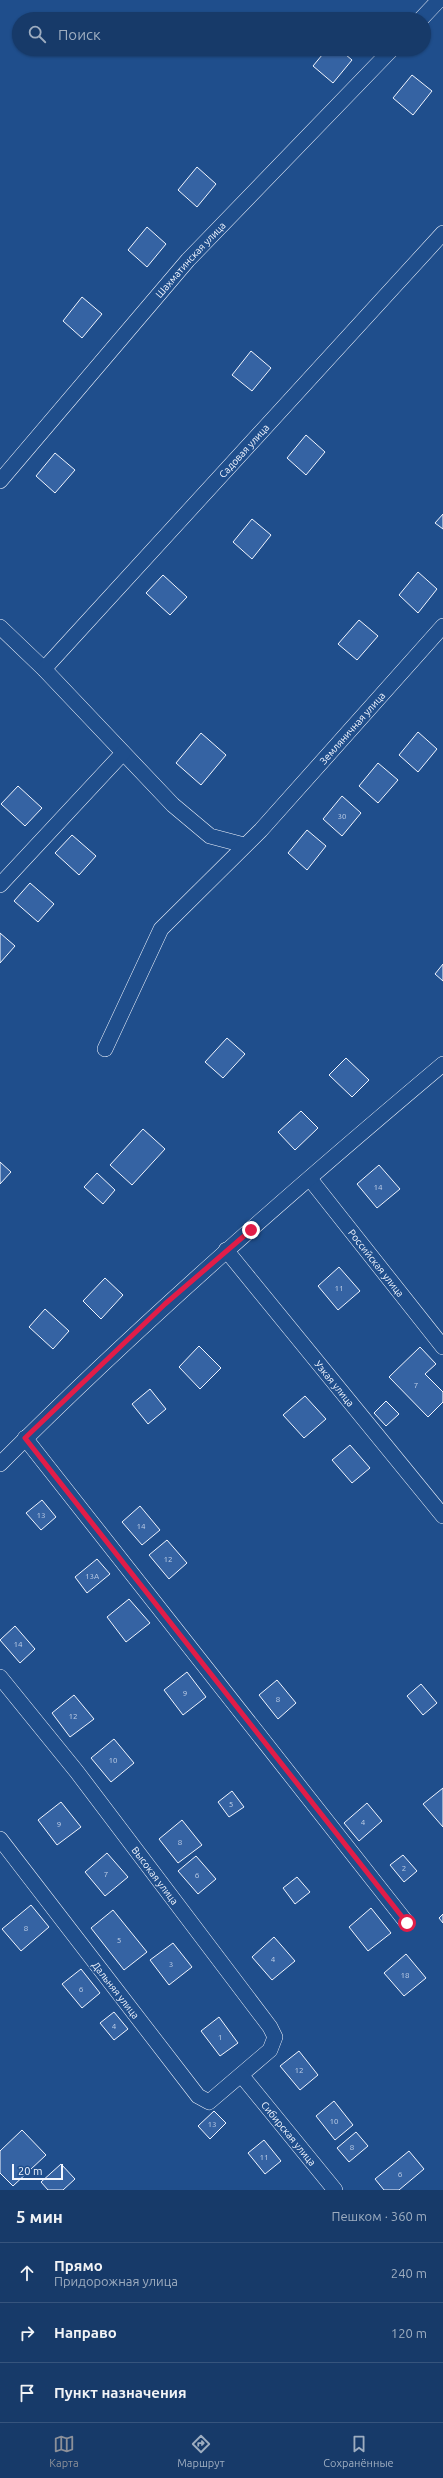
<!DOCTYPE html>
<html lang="ru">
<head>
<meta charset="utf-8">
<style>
	body { margin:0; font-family:Ubuntu,sans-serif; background:#244571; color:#f1f3f6 }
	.scale { position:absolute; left:12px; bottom:10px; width:51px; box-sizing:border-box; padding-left:4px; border:2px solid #f2f6ff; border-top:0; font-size:11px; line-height:14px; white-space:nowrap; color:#f2f6ff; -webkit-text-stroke:3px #1f4e8c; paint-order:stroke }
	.stop { position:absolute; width:12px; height:12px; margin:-9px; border:3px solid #e11d48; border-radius:50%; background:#fff }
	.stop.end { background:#e11d48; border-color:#fff; box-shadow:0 1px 4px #0008 }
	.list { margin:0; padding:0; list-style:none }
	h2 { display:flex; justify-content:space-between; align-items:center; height:52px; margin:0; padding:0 16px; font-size:17px }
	h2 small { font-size:13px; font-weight:400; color:#9eadc0 }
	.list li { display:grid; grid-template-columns:26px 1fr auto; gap:12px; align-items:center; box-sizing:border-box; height:60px; padding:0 16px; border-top:1px solid #36547d }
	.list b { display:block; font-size:15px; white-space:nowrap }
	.list p { margin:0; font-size:13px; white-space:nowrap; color:#9eadc0 }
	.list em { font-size:13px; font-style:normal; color:#9eadc0 }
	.icon { flex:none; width:22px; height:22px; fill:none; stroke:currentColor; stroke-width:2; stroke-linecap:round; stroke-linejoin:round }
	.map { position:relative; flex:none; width:443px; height:2190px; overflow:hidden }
	.search { position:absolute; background:#173a69; box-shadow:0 1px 3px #0004; left:12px; right:12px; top:12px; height:44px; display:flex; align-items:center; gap:10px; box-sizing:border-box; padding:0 14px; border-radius:22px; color:#9eadc0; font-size:15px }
	.sheet { height:232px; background:#173a69 }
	nav { display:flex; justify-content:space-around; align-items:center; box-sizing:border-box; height:56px; border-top:1px solid #36547d; background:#173a69; font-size:11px; color:#9eadc0 }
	nav a { display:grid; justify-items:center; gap:2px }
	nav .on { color:#8c9099 }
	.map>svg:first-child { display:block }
	.building { fill:#3563a3; stroke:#f2f6ff }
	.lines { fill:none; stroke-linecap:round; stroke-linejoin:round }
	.minor-casing { stroke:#f2f6ff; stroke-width:16 }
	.minor { stroke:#1f4e8c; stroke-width:15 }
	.route { stroke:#e11d48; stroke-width:5 }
	.labels { text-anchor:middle; stroke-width:3; stroke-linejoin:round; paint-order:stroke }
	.number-label { font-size:8px; fill:#c3d1e8 }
	.street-label { font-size:10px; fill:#f2f6ff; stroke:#1f4e8c }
</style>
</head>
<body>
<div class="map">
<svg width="443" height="2190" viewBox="0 0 443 2190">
	<rect width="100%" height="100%" fill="#1f4e8c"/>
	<path class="building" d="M327,49h12l13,11 -19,23 -20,-17z
		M412,75l20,16 -19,24 -20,-17z
		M197,167l19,17 -19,23 -19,-17z
		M147,227l19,17 -19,23 -19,-17z
		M82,297l20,17 -20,24 -19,-17z
		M251,351l20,17 -19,23 -20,-16z
		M306,435l19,17 -19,23 -19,-17z
		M55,453l20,17 -20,23 -19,-17z
		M443,514v15l-8,-6z
		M252,519l19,16 -19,24 -19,-17z
		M418,572l19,17 -19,24 -19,-18z
		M163,575l24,22 -17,18 -24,-22z
		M359,620l19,16 -21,24 -19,-16z
		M418,732l19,17 -19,23 -19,-17z
		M201,733l25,22 -25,30 -25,-22z
		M378,763l20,17 -20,23 -19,-17z
		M18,786l24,22 -17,18 -24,-22z
		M342,796l19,17 -19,23 -19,-17z
		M307,830l19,16 -19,24 -19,-17z
		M72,835l24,21 -17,19 -24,-22z
		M30,883l24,21 -16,18 -24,-21z
		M0,933l15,13 -15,17z
		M443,964v17l-8,-7z
		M227,1038l18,16 -22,24 -18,-16z
		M346,1058l23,22 -17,17 -23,-22z
		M301,1111l17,17 -23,22 -17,-18z
		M143,1129l22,20 -33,36 -22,-20z
		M0,1162l11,10 -11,12z
		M379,1165l21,24 -23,19 -20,-24z
		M97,1173l18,17 -12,14 -19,-17z
		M339,1267l21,24 -22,19 -20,-24z
		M105,1278l18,17 -22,24 -18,-18z
		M45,1309l24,22 -16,18 -24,-22z
		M199,1346l22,22 -21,21 -21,-22z
		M420,1347l16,17 -11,10 18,18v10l-15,15 -39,-40z
		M150,1389l16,20 -18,15 -16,-20z
		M305,1396l21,23 -22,19 -21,-23z
		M386,1401l13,13 -13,12 -12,-13z
		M350,1445l20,23 -18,15 -20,-23z
		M42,1500l14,17 -15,13 -15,-17z
		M140,1506l20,24 -18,15 -20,-23z
		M167,1540l20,23 -18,16 -20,-24z
		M97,1559l13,15 -23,19 -12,-16z
		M129,1599l21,24 -24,19 -19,-25z
		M15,1626l20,23 -15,14 -20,-23z
		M187,1672l19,25 -23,18 -19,-25z
		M277,1680l19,23 -18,16 -19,-24z
		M421,1684l16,19 -14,12 -16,-19z
		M74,1695l20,24 -24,18 -18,-24z
		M114,1739l20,24 -23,19 -20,-24z
		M443,1788v39l-20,-23z
		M232,1791l12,16 -15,10 -11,-15z
		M61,1802l20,25 -24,18 -19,-25z
		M367,1803l15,18 -23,20 -15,-18z
		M182,1820l20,25 -24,18 -19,-24z
		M107,1853l21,24 -23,19 -20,-24z
		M403,1855l14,16 -13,11 -14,-17z
		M196,1856l20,23 -18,15 -20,-23z
		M297,1877l13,15 -15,12 -12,-16z
		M31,1905l18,22 -28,24 -19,-22z
		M371,1908l20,25 -23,18 -19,-24z
		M113,1910l34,42 -23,18 -33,-42z
		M443,1914v9l-4,-5z
		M274,1937l21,24 -23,19 -20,-23z
		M173,1943l19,24 -23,18 -19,-25z
		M406,1954l20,24 -22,18 -20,-23z
		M81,1969l19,24 -18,15 -20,-24z
		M114,2012l14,17 -14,11 -14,-17z
		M219,2017l19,26 -18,13 -19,-25z
		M299,2051l19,24 -18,15 -20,-24z
		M334,2101l19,24 -18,15 -19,-24z
		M214,2111l12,12 -16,16 -12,-13z
		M22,2130l24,25 -33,31 -13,-13v-22z
		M356,2132l12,14 -19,16 -12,-14z
		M264,2140l17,21 -16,13 -17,-21z
		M409,2151l15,18 -25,21h-15l-9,-11z
		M61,2164l14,15 -12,11h-15l-7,-8z"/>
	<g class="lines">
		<defs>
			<g id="minor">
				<path d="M421,19l17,-18"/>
				<path id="s1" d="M0,481l188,-221 204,-211"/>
				<path d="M0,627l44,42 129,136 37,31 34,9"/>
				<path id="s2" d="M44,669l399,-436"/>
				<path d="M0,885l123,-132"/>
				<path id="s3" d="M105,1049l56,-120 100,-99 182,-204"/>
				<path id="s4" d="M310,1179l133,168"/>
				<path id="s5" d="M226,1250l217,266"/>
				<path d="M25,1438l382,485"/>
				<path d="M0,1464c141,-141 291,-272 443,-400"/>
				<path id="s6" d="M0,1677l77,95 193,255 5,10 -5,13 -61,52 -11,-6 -198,-257"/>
				<path id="s7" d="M242,2076l93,114"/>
			</g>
		</defs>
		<use href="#minor" class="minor-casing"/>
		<use href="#minor" class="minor"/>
	</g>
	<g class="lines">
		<path class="route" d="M251,1230l-86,74 -140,134 382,485"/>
	</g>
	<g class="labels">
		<g class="number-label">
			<text x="342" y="819">30</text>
			<text x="378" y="1190">14</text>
			<text x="339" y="1291">11</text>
			<text x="416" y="1388">7</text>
			<text x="41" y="1518">13</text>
			<text x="141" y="1529">14</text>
			<text x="168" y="1562">12</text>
			<text x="92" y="1579">13А</text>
			<text x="18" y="1647">14</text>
			<text x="185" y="1696">9</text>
			<text x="278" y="1702">8</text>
			<text x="73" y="1719">12</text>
			<text x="113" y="1763">10</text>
			<text x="231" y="1807">5</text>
			<text x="363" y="1825">4</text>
			<text x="59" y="1827">9</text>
			<text x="180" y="1845">8</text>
			<text x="404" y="1871">2</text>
			<text x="106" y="1877">7</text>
			<text x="197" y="1878">6</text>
			<text x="26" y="1931">8</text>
			<text x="119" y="1943">5</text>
			<text x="273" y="1962">4</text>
			<text x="171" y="1967">3</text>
			<text x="405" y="1978">18</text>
			<text x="81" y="1992">6</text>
			<text x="114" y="2029">4</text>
			<text x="220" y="2040">1</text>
			<text x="299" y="2073">12</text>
			<text x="334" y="2124">10</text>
			<text x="212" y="2127">13</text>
			<text x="352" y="2150">8</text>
			<text x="264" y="2160">11</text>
			<text x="400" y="2177">6</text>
		</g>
		<g class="street-label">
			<text dy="4" stroke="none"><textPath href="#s1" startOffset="292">Шахматинская улица</textPath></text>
			<text dy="4" stroke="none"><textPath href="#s2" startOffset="296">Садовая улица</textPath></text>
			<text dy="4" stroke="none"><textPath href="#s3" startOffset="410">Земляничная улица</textPath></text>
			<text dy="4" stroke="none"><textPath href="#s4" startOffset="107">Российская улица</textPath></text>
			<text dy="4" stroke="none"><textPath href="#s5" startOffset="172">Узкая улица</textPath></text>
			<text dy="4" stroke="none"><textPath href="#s6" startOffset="252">Высокая улица</textPath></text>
			<text transform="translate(116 1990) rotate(52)" y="4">Дальняя улица</text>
			<text dy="4" stroke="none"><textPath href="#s7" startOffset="74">Сибирская улица</textPath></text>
		</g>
	</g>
</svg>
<div class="scale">20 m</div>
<div class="stop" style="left:407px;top:1923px"></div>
<div class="stop end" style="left:251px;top:1230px"></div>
<div class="search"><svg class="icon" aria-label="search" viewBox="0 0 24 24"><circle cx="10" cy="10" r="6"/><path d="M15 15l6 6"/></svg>Поиск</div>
</div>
<section class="sheet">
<h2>5 мин<small>Пешком · 360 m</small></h2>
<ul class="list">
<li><svg class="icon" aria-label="ahead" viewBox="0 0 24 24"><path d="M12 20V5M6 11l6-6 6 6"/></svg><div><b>Прямо</b><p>Придорожная улица</p></div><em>240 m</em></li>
<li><svg class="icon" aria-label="right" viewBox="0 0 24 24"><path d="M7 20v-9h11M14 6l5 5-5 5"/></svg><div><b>Направо</b></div><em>120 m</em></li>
<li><svg class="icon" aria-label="arrive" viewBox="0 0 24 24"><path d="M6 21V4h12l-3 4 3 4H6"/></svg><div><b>Пункт назначения</b></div></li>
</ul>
</section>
<nav>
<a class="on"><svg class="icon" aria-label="map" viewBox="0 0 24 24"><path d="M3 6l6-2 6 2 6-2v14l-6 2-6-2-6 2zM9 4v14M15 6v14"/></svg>Карта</a>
<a><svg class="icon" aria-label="directions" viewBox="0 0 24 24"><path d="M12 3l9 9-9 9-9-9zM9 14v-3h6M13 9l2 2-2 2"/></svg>Маршрут</a>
<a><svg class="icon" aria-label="saved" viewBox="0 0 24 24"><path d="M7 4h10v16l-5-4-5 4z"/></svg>Сохранённые</a>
</nav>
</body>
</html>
